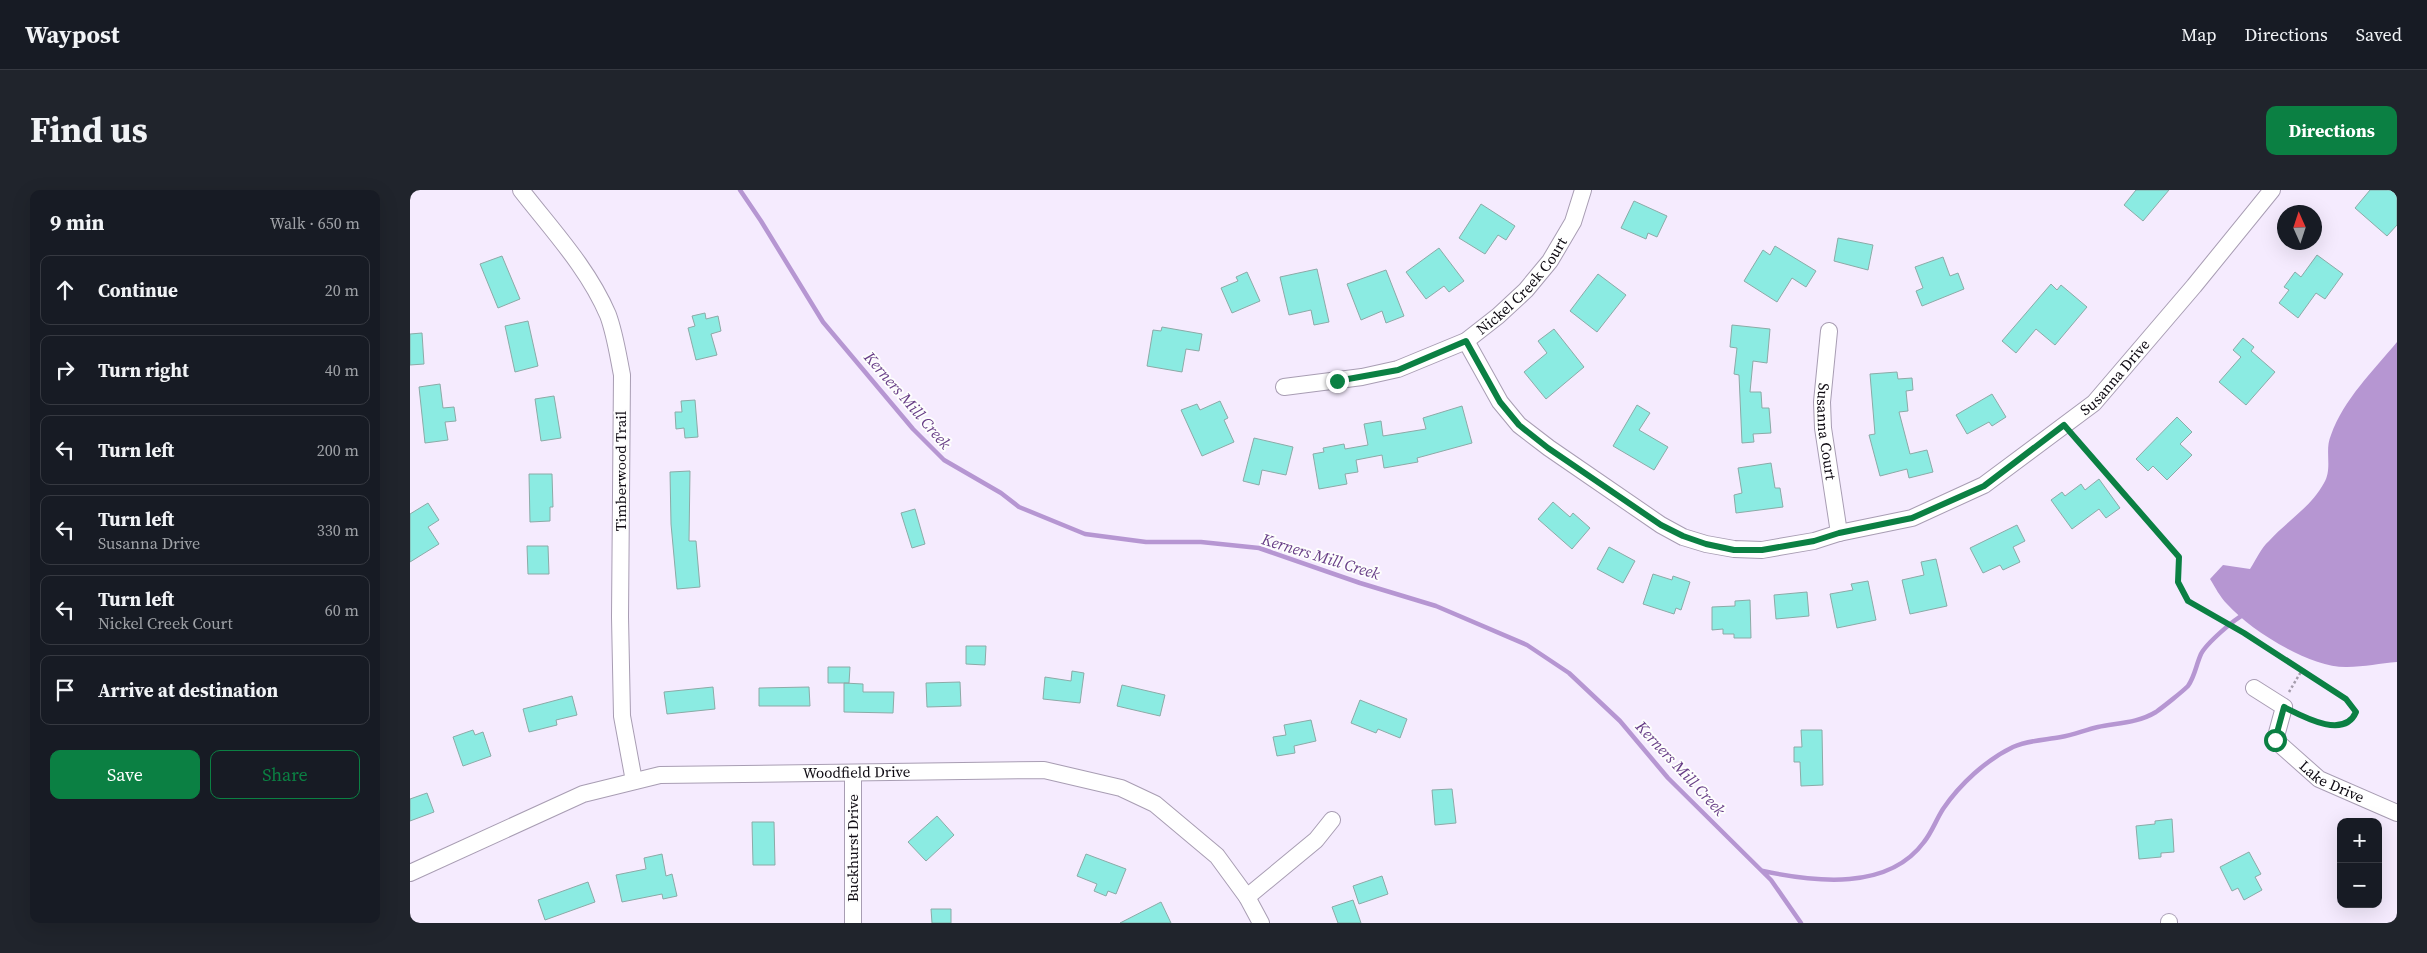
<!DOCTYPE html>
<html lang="en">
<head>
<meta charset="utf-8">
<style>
	body { margin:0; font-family:"Source Serif 4",serif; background:#20242c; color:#f1f3f6 }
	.controls { position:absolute; right:15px; bottom:15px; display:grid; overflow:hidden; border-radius:10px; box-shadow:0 5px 20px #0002 }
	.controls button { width:45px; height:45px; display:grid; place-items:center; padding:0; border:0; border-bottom:1px solid #363941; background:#171b24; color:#f1f3f6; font:25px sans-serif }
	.compass { position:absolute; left:1867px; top:15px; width:45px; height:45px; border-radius:50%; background:#171b24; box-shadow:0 5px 20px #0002; rotate:357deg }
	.stop { position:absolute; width:15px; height:15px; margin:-11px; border:4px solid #0b8043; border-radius:50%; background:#fff }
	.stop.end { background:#0b8043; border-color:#fff; box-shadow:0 1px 5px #0008 }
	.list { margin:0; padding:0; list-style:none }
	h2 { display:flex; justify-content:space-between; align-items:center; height:65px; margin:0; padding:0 20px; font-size:21px }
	h2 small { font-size:16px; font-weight:400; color:#9ea1a6 }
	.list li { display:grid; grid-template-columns:32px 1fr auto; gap:15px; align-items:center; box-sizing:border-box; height:70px; margin:0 10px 10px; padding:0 10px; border:1px solid #363941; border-radius:10px }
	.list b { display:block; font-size:19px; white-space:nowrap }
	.list p { margin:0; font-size:16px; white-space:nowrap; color:#9ea1a6 }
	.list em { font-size:16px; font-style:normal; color:#9ea1a6 }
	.actions { display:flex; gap:10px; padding:15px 20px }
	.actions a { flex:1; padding:11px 0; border:1px solid #0b8043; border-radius:10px; text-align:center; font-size:18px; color:#0b8043 }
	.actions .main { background:#0b8043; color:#fff }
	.icon { flex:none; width:28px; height:28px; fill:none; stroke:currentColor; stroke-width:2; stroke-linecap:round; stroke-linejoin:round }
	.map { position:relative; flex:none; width:1987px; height:733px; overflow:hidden; border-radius:10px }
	header { display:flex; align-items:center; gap:30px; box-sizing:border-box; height:70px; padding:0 25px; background:#171b24; border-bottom:1px solid #363941 }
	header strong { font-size:24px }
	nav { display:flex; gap:28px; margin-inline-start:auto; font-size:18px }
	.intro { display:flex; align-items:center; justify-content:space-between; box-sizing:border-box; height:120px; padding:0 30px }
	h1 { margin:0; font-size:35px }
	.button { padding:12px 22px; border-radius:10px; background:#0b8043; color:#fff; font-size:18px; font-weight:700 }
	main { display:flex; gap:30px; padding:0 30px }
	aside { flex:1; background:#171b24; border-radius:10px; box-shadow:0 5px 20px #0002 }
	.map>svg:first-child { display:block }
	.water { fill:#b696d2 }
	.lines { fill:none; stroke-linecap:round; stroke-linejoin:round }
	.stream { stroke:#b696d2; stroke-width:4.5 }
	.building { fill:#8bebe2; stroke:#8caaa7 }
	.minor-casing { stroke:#a89db3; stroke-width:18 }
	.path { stroke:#a49cab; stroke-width:2.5; stroke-dasharray:2.5 2.5; stroke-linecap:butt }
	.minor { stroke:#fff; stroke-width:16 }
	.route { stroke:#0b8043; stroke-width:6 }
	.labels { text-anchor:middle; stroke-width:4; stroke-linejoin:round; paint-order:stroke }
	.street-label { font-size:15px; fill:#0e0a12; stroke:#fdfdfd }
	.water-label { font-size:16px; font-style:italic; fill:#673d86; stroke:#fdfdfd }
</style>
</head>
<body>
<header>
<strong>Waypost</strong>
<nav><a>Map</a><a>Directions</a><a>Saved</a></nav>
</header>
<div class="intro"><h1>Find us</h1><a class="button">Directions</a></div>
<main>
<aside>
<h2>9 min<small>Walk · 650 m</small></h2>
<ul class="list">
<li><svg class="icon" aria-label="ahead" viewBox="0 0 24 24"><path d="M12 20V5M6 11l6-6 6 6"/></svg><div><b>Continue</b></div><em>20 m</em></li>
<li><svg class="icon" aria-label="right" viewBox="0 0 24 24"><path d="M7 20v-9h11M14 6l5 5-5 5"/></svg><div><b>Turn right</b></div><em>40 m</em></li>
<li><svg class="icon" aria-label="left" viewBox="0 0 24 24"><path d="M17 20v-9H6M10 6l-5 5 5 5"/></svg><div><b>Turn left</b></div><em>200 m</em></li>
<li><svg class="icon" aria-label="left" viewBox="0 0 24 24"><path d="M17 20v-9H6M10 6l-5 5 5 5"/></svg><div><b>Turn left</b><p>Susanna Drive</p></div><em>330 m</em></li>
<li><svg class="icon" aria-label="left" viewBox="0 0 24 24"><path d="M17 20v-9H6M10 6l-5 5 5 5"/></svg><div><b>Turn left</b><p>Nickel Creek Court</p></div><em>60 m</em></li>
<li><svg class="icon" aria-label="arrive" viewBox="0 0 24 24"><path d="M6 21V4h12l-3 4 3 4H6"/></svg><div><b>Arrive at destination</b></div></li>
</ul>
<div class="actions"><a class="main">Save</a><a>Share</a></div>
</aside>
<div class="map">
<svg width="1987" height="733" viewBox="0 0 1987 733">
	<rect width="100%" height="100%" fill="#f5ebfe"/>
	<path class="water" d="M1987,152v320c-16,1 -33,5 -50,5 -36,1 -96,-36 -120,-63 -7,-7 -12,-17 -17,-25l13,-14 27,4c6,-9 11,-21 19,-28 18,-20 42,-34 55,-58 9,-15 0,-32 7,-48 13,-36 42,-64 66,-93z"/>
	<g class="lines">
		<path class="stream" d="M330,0l21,31 62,101 90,107 31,31 57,33 18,14 66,27 61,8h55l58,6 101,35 76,23 91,39 42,28 51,48 48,57 103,102 30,43
			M1353,681c52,11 125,20 161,-29 8,-10 12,-22 19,-33 17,-25 43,-49 70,-62 16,-7 32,-7 48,-10 12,-2 24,-7 37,-10 19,-4 40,-4 58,-15 7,-5 26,-20 32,-26 7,-10 8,-21 13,-32 5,-10 33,-35 44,-40"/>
	</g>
	<path class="building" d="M1726,0h33l-26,31 -19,-16z
		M1960,0h27v35l-10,11 -32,-28z
		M1224,11l33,15 -10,21 -9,-4 -2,6 -25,-11z
		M1071,14l34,22 -9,14 -8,-5 -13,19 -26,-16z
		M1428,48l35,7 -5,25 -34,-9z
		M1365,56l41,25 -10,16 -14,-9 -15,24 -33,-21 19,-31 7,5z
		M1029,58l25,33 -15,11 -5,-6 -18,13 -20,-27z
		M1907,65l26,19 -18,25 -9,-6 -18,25 -19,-15 10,-13 -5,-3 11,-15 6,5z
		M92,66l18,43 -22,9 -18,-44z
		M1533,67l7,19 8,-3 6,16 -42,17 -6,-15 7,-3 -8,-21z
		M907,79l12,53 -15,3 -3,-15 -22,5 -9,-38z
		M976,80l18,46 -18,7 -4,-12 -21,9 -14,-36z
		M837,82l13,29 -28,12 -11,-25 17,-7 -2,-4z
		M1188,84l28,21 -29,37 -27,-21z
		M1641,94l6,6 4,-5 26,22 -32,38 -19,-16 -20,24 -14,-12z
		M295,123l1,6 12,-3 3,15 -10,3 6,21 -21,5 -8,-32 7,-2 -3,-10z
		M118,131l10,45 -23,6 -10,-46z
		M1322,135l38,4 -3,34 -14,-2 -3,31h11l1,16h7l2,25 -18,1 1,8 -12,1 -3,-68 -5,-1 3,-26 -7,-1z
		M752,137l40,7 -3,17 -13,-2 -4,23 -35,-6 6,-36 8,1z
		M1144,139l30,38 -38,32 -22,-27 23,-19 -9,-12z
		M12,143l2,31 -14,1v-31z
		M1833,148l11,9 -3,4 24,21 -29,33 -27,-23 22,-25 -8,-7z
		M1487,182l1,7 14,-1 1,12 -7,1 2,20 -9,1 11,42 17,-4 6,22 -24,6 -2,-9 -27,7 -11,-41 6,-1 -5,-60z
		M30,194l3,24 11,-1 2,14 -11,1 3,18 -23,3 -6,-56z
		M1582,204l14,23 -14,9 -3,-4 -22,12 -11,-19z
		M144,206l7,42 -20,3 -6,-42z
		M285,210l3,37 -13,1 -1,-10 -8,1 -1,-17h7l-1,-11z
		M810,211l8,17 -4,2 10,22 -32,14 -21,-46 16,-6 3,6z
		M1227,215l13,8 -11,17 29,17 -14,23 -41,-24z
		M1052,216l10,37 -55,15 1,4 -34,6 -2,-13 -26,5 2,12 -13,2 2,10 -28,5 -6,-35 11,-2 -1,-4 21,-4 1,5 23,-4 -4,-21 17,-3 2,15 43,-7 -3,-11z
		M1767,227l15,15 -12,12 12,11 -25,25 -14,-14 -5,5 -12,-12z
		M844,248l39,9 -7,28 -24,-5 -3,15 -16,-4z
		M1361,273l4,25h5l3,19 -47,6 -2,-18 8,-2 -4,-25z
		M280,281l-1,70h7l4,46 -23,2 -6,-65 -1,-52z
		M119,284h23l1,33h-3v14l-20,1z
		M1689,289l21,29 -14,10 -7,-9 -27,20 -21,-29 11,-8 3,4 16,-12 4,6z
		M1143,312l17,15 3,-4 17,15 -18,21 -34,-30z
		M18,313l11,17 -11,7 11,17 -29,18v-48z
		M505,319l10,35 -13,4 -11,-35z
		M1607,335l8,16 -12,6 7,15 -17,8 -3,-5 -17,8 -13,-25z
		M117,356h21l1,28h-21z
		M1199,357l26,14 -12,22 -26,-14z
		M1526,369l11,47 -37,8 -8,-34 22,-5 -3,-13z
		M1243,384l19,6 1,-4 17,6 -9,28 -5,-2 -2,6 -31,-10z
		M1458,391l8,39 -39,8 -7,-34 23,-4 -2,-6z
		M1397,402l2,24 -33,3 -2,-24z
		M1340,410l1,38h-17v-4h-11v-5l-11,1v-23l23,-1v-5z
		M556,456h20l-1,19 -19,-1z
		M418,477h22l-1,16h-21z
		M662,481l12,2 -4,30 -37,-4 2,-22 26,4z
		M550,492l1,24 -34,1 -1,-24z
		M434,493l19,1v8h31l-1,21 -49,-1z
		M712,495l43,10 -5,21 -43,-10z
		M303,497l2,22 -48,5 -3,-22z
		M399,497l1,19h-51v-18z
		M162,506l5,19 -21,5 1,5 -28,7 -6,-23z
		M950,510l47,19 -7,19 -22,-9 -2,4 -25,-10z
		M901,530l5,21 -22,5 1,7 -18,3 -4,-19 13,-2 -2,-10z
		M63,540l2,5 8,-3 8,24 -28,10 -10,-29z
		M1391,540h21l1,55 -22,1 -1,-24h-6v-15h8z
		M1042,599l4,34 -21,2 -3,-35z
		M17,603l7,19 -24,9v-22z
		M527,626l17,19 -28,26 -18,-19z
		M1762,629l2,33 -13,1v4l-22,2 -3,-33 19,-2v-3z
		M342,632h22l1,43h-22z
		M1839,662l12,22 -6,3 7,13 -18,10 -6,-12 -6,3 -12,-24z
		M252,664l4,22 6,-2 5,22 -14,3 -1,-5 -40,8 -6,-27 30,-6 -2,-11z
		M676,664l40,15 -10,25 -8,-3 -2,5 -12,-5 3,-7 -20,-8z
		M972,686l6,18 -29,10 -6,-18z
		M178,692l7,20 -50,18 -7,-20z
		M943,710l8,23h-23l-6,-16z
		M751,712l10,21h-51z
		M521,719h20v14h-19z"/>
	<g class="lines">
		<defs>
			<g id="minor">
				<path d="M111,0c31,40 67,78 87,125 7,19 10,40 14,60l-2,242 2,99 12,65"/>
				<path id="s1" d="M1419,141l-7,71 1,26 16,105"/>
				<path id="s2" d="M1056,151l34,61 19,23 30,23 112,77 22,12 23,7 28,5 28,1 52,-9 25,-8 73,-15 72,-33 110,-82 100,-117 78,-96"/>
				<path id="s3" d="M874,197l78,-10 36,-8 68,-28 32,-25 28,-26 24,-29 23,-39 10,-32"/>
				<path id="s4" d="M1844,498l30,19 -9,33 44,39 78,34"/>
				<path d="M443,583v150"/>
				<path id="s5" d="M0,683l173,-79 77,-19 384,-5 77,18 34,16 62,52 30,41 14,26"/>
				<path d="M837,707l69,-57 16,-20"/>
				<path d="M1759,733v-1"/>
			</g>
		</defs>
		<use href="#minor" class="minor-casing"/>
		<path class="path" d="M1664,245l105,122 -1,25 10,19 56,32 102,66 10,13c-10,23 -42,9 -59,1
			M1879,502l13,-22"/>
		<use href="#minor" class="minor"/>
	</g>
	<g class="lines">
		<path class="route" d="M927,191l61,-11 68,-29 34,61 19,23 29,23 113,77 22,11 23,8 28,6h28l52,-9 25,-8 73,-15 72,-32 80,-61 115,132 -1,25 10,19 56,32 102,66 10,13c-12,28 -54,4 -72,-5l-9,33"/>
	</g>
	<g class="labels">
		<g class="street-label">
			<text dy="5" stroke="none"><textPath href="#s3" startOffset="268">Nickel Creek Court</textPath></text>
			<text dy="5" stroke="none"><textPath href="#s2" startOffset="782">Susanna Drive</textPath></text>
			<text dy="5" stroke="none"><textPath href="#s1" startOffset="101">Susanna Court</textPath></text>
			<text transform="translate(211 281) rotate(-90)" y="5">Timberwood Trail</text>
			<text dy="5" stroke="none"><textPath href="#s5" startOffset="466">Woodfield Drive</textPath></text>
			<text dy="5" stroke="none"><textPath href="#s4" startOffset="141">Lake Drive</textPath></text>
			<text transform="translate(443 658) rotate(-90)" y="5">Buckhurst Drive</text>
		</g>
		<g class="water-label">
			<text transform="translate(498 210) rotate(49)" y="6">Kerners Mill Creek</text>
			<text transform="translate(911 366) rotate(17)" y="6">Kerners Mill Creek</text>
			<text transform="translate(1271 578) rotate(47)" y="6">Kerners Mill Creek</text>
		</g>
	</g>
</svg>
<div class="controls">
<button>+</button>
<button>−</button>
</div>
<svg class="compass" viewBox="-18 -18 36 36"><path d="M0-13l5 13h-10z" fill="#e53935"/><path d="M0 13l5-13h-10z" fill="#9ea1a6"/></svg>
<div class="stop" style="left:1865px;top:550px"></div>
<div class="stop end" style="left:927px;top:191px"></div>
</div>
</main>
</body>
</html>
